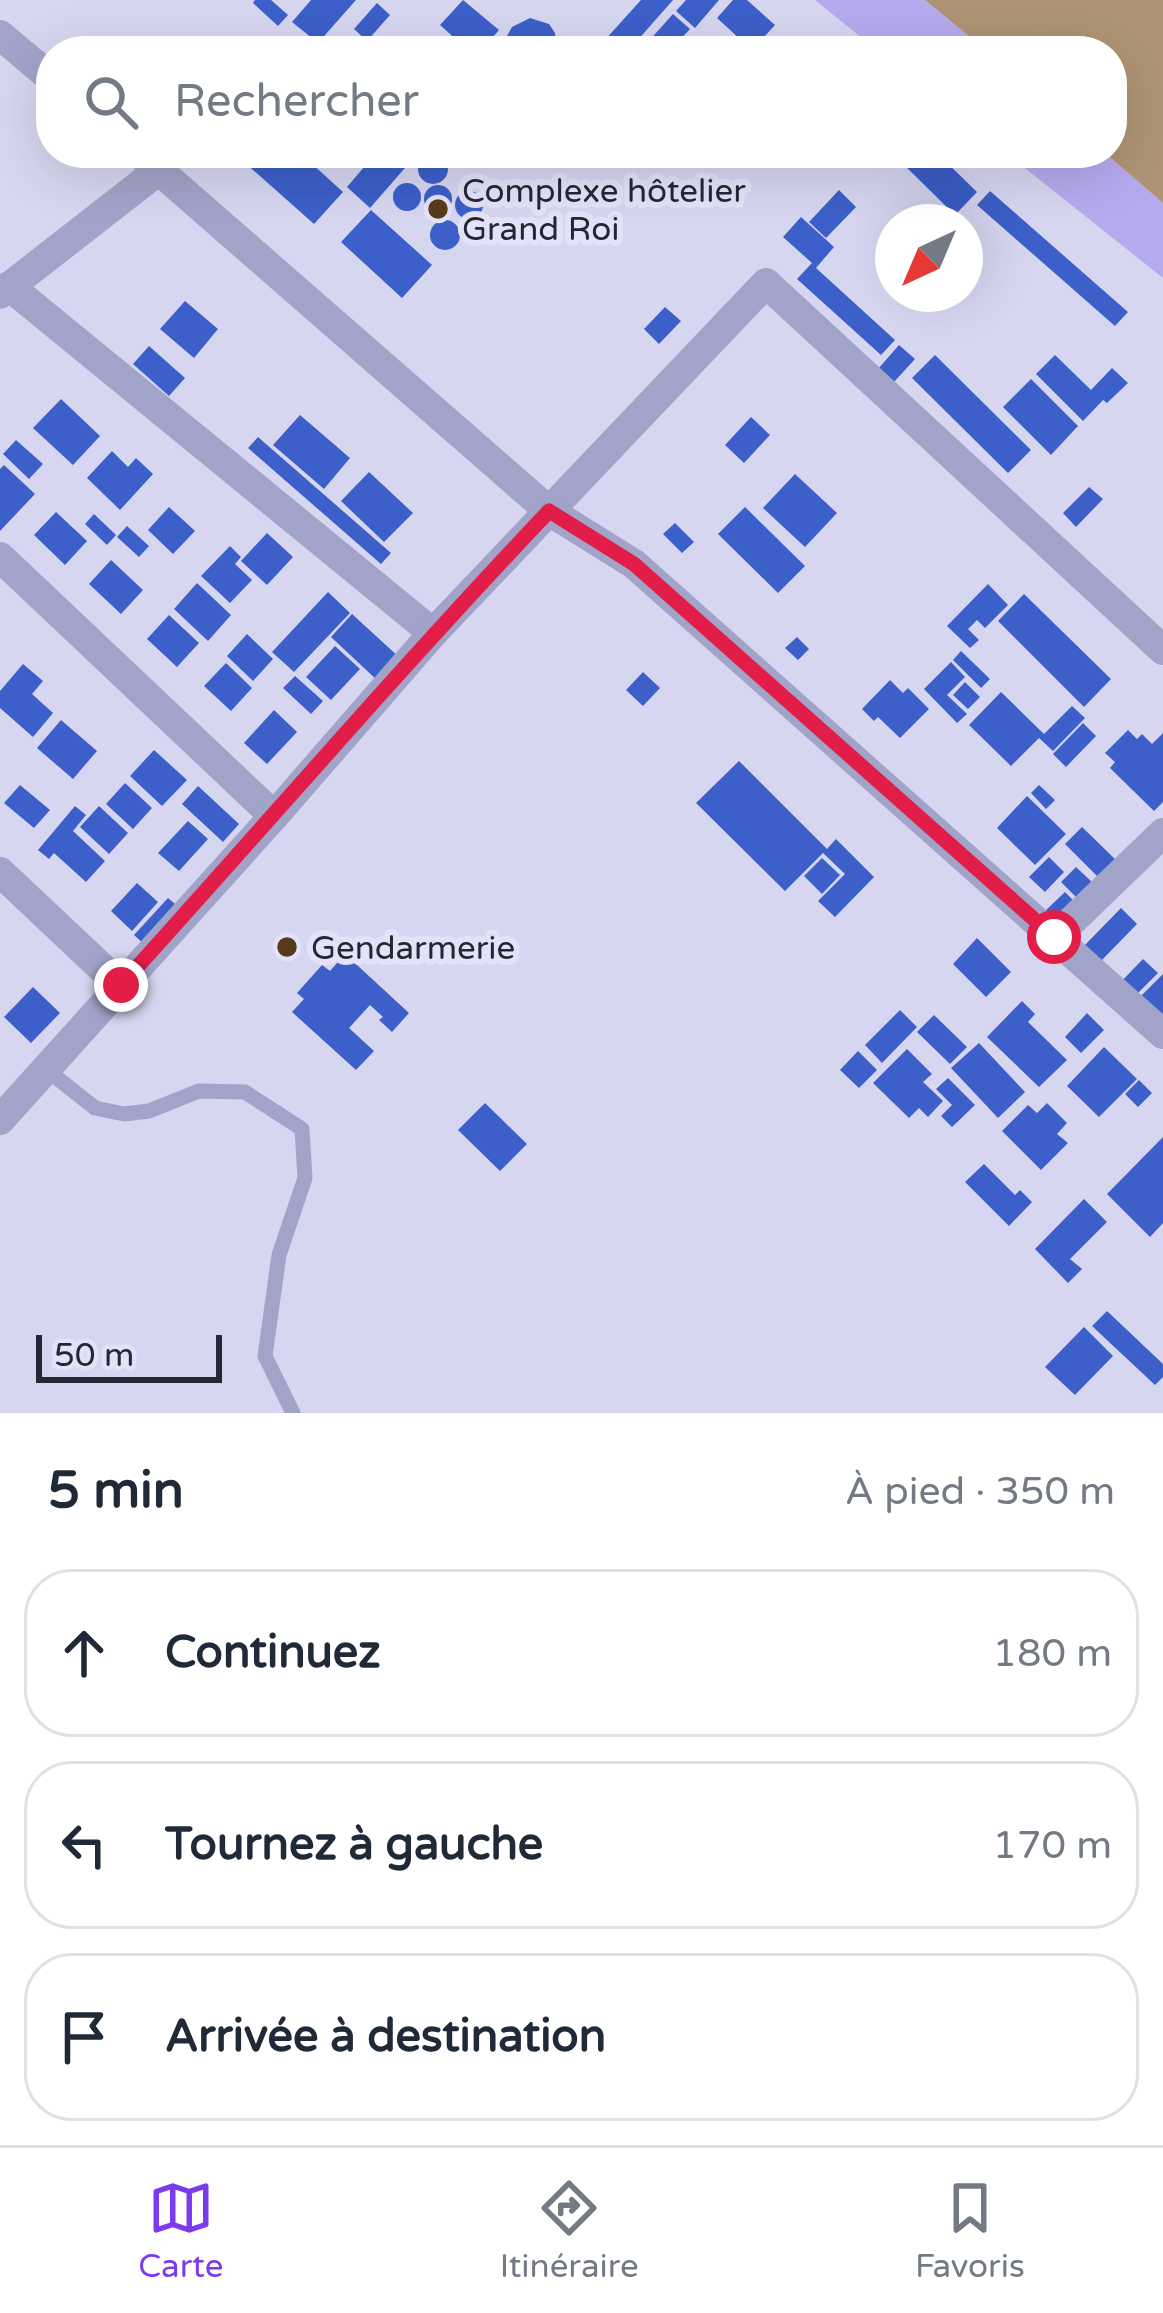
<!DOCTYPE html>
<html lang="fr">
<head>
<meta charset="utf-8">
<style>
	body { margin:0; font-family:"Varela Round",sans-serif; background:#f2f2f3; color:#1f2937 }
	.compass { position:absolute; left:875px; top:204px; width:108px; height:108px; border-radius:50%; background:#fff; box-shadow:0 12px 48px #0002; rotate:224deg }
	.scale { position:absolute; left:36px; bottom:30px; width:186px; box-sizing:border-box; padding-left:12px; border:6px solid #242733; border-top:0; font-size:33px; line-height:42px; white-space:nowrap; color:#242733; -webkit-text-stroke:9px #e3e2f9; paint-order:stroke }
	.stop { position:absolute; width:36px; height:36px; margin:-27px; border:9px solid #e11d48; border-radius:50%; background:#fff }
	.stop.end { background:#e11d48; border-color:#fff; box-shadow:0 3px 12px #0008 }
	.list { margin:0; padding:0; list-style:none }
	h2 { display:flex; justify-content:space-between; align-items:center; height:156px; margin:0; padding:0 48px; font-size:51px }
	h2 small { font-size:39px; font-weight:400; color:#747a83 }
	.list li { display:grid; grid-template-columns:78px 1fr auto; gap:36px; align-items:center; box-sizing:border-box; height:168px; margin:0 24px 24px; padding:0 24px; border:3px solid #e0e1e3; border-radius:48px }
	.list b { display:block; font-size:45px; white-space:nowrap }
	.list em { font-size:39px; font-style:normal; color:#747a83 }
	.icon { flex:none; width:66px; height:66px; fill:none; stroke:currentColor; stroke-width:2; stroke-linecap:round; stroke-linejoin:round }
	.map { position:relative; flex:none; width:1163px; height:1413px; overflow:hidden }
	.search { position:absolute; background:#fff; box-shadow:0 12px 48px #0002; left:36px; right:36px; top:36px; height:132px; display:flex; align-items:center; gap:30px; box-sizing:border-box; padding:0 42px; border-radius:48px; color:#747a83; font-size:45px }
	.sheet { height:732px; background:#fff }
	nav { display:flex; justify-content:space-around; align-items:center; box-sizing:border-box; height:168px; border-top:3px solid #e0e1e3; background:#fff; font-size:33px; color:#747a83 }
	nav a { display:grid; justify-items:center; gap:6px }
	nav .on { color:#7c3aed }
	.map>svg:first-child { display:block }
	.sand { fill:#b6aaee }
	.water { fill:#ae9474 }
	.building { fill:#3c5fc9 }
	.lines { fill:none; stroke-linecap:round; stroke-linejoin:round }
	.service { stroke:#a2a3c9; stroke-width:15 }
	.minor { stroke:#a2a3c9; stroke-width:30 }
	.tertiary { stroke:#a2a3c9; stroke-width:30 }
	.route { stroke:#e11d48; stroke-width:15 }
	.poi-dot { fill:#553c1a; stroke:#e3e2f9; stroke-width:4.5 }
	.labels { text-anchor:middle; stroke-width:12; stroke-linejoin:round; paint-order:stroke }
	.poi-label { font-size:33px; fill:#242733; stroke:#e3e2f9; text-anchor:start }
</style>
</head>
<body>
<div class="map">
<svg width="1163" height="1413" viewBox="0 0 1163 1413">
	<rect width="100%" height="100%" fill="#d7d6f1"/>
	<path class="sand" d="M815,0h110l62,51h-109z
		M1006,153h99l58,50v75z"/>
	<path class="water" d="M925,0h238v203l-58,-50h7v-102h-125z"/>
	<path class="building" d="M255,0h16l17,15 -10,11 -25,-23z
		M311,0h45l-38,43 -26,-21z
		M463,0l36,30 -18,21h-12l-29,-26z
		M641,0h32l-45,51h-12l-12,-10z
		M686,0h33l-24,28 -19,-17z
		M733,0h14l28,25 -23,25 -35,-32z
		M377,3l13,12 -23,26 -13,-12z
		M673,14l17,15 -20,22h-15l-8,-8z
		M530,18l19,6 6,9 2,18h-49l-1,-15 5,-9z
		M253,153h47l43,39 -29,32 -70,-62z
		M376,153h42l-48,55 -23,-21z
		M910,153h27l40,39 -22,23 -54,-53z
		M418 169a15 15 0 1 1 30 0a15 15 0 1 1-30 0Z
		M393 197a14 14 0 1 1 28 0a14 14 0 1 1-28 0Z
		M424 199a14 14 0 1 1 28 0a14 14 0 1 1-28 0Z
		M839,190l17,17 -30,31 -17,-16z
		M455 205a14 14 0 1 1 28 0a14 14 0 1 1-28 0Z
		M990,191l138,121 -13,14 -138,-121z
		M371,210l61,55 -30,33 -61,-56z
		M801,217l33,30 -18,21 79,72 -14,15 -84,-76 15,-16 -29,-26z
		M430 235a15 15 0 1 1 30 0a15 15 0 1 1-30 0Z
		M185,301l33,28 -24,29 -34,-29z
		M665,307l16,14 -22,23 -15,-15z
		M899,345l16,14 -21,23 -16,-13z
		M149,346l36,32 -16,18 -36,-32z
		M935,355l96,95 -23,23 -96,-95z
		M1055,355l36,35 21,-22 16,15 -21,20 -4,-3 -20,21 -47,-47z
		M1031,379l47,47 -27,29 -48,-48z
		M61,399l39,37 -27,29 -40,-37z
		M300,415l50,43 -26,31 -51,-44z
		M751,417l19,18 -26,28 -19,-18z
		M258,437l133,116 -10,11 -133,-116z
		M16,440l27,24 -14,15 -26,-25z
		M112,451l16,16 8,-9 17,16 -33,36 -33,-32z
		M4,465l31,29 -35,37v-62z
		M369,472l44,41 -29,29 -43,-41z
		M795,474l42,39 -32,34 -42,-39z
		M1089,487l14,12 -27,28 -13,-14z
		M169,507l26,24 -22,23 -25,-24z
		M745,507l60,59 -27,27 -60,-59z
		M56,512l31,29 -22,24 -31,-30z
		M94,514l22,21 -9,10 -22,-21z
		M675,523l19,19 -12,11 -19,-19z
		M127,526l22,20 -10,11 -22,-20z
		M267,533l26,24 -26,28 -26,-24z
		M230,546l11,11 -6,7 17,16 -22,23 -29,-27z
		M111,560l32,30 -22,24 -32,-30z
		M197,583l34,32 -23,26 -34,-32z
		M988,584l20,21 -23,23 -8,-8 -9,9 11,11 -9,8 -23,-22z
		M328,592l22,21 -56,59 -22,-20z
		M1024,594l87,85 -27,28 -86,-86z
		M352,614l48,44 -22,23 -47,-44z
		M169,615l30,28 -22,24 -30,-28z
		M247,634l26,25 -20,22 -26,-25z
		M797,637l12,12 -11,11 -13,-12z
		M335,646l25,23 -29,31 -25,-23z
		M961,651l29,28 -9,9 -28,-28z
		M951,662l14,15 -18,18 20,19 -10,9 -33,-34z
		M226,663l26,25 -21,23 -27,-25z
		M23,664l20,17 -11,13 21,19 -20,24 -33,-29v-17z
		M643,672l17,16 -17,18 -17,-16z
		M295,676l28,25 -12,13 -28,-26z
		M890,680l13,13 5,-5 21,21 -29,29 -22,-21 -4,4 -12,-12z
		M965,682l15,15 -12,12 -15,-14z
		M1001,692l43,42 28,-28 13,12 -32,33 -14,-13 -28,28 -42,-41z
		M274,710l23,22 -30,32 -23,-21z
		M61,720l36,31 -24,28 -36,-31z
		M1083,723l13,13 -30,31 -13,-13z
		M1128,730l9,9 5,-5 10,10 11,-11v69l-9,9 -44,-43 5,-6 -10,-9z
		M154,750l33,30 -25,26 -32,-30z
		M739,761l88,88 9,-10 38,38 -39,40 -17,-16 27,-27 -22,-21 -38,38 -89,-88z
		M125,783l27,25 -19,21 -27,-25z
		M20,785l30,25 -16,18 -30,-25z
		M1039,785l16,15 -9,9 -15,-16z
		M198,786l41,38 -16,18 -41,-38z
		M1027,796l39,38 -31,31 -38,-37z
		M75,806l11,9 -13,16 32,30 -19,21 -32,-29 -5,6 -11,-9z
		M99,806l29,27 -19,21 -29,-27z
		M188,821l20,18 -29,32 -21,-18z
		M1082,827l35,34 -17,18 -35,-35z
		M1049,857l15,15 -19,20 -16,-15z
		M822,858l18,17 -18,19 -18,-18z
		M1076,867l19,18 -16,15 -18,-18z
		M137,883l21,19 -26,29 -21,-20z
		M1065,892l12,12 -21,20 -12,-12z
		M168,898l13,11 -34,38 -13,-12z
		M1121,908l16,16 -36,37 -16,-16z
		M977,938l34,34 -25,25 -33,-33z
		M345,954l64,59 -17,19 -13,-12 4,-3 -13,-12 -21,23 25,23 -18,19 -64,-58 12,-13 -7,-6 25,-28 8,6z
		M1143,959l15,14 -26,26 -14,-14z
		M1163,974v43l-22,-21z
		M33,987l27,26 -29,30 -27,-26z
		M1022,1001l13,13 -7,8 39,38 -28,27 -52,-50z
		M900,1010l17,17 -35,36 -17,-18z
		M1087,1013l17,17 -23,23 -16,-16z
		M934,1015l33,32 -17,17 -33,-32z
		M979,1043l46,49 -27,26 -47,-50z
		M1104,1047l33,32 -38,38 -32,-31z
		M907,1049l25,25 -9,8 20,19 -15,16 -9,-9 -10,10 -36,-35z
		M858,1051l19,19 -18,18 -19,-18z
		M948,1078l27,27 -23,22 -11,-11 11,-11 -16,-16z
		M1139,1080l13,13 -14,14 -13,-13z
		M485,1103l42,41 -27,27 -42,-41z
		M1047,1103l20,20 -10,11 11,9 -27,27 -39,-39 26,-26 9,8z
		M1163,1137v86l-13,14 -43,-43z
		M984,1164l31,31 5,-5 12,12 -23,24 -44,-44z
		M1084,1199l23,23 -37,37 12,10 -14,14 -33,-34z
		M1107,1311l56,53v13l-8,8 -63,-59z
		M1084,1327l29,29 -38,39 -30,-28z"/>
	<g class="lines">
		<path class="service" d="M47,1070l48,38 29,6 25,-3 50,-20 46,1 57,37 3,49 -26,77 -14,101 28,57"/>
		<path class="minor" d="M0,35l51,43
			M139,153l410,358 217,-228 397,367
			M9,286l424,347
			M0,294l159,-124
			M0,557l274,259
			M0,872l120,113
			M1055,937l108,-104"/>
		<path class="tertiary" d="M0,1120l274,-304 159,-183 116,-122 85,53 529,470"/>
	</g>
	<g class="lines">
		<path class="route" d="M121,985c143,-158 281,-319 428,-474l85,53 420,373"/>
	</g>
	<g class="poi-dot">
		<circle cx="438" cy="209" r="12"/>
		<circle cx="287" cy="947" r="12"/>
	</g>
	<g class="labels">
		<g class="poi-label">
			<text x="462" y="202">Complexe hôtelier<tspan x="462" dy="38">Grand Roi</tspan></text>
			<text x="311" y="959">Gendarmerie</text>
		</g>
	</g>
</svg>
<svg class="compass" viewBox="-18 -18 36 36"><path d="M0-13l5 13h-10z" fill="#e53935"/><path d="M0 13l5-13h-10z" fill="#747a83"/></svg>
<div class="scale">50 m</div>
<div class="stop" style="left:1054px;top:937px"></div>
<div class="stop end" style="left:121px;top:985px"></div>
<div class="search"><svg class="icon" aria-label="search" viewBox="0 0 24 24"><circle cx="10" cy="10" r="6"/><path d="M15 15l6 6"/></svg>Rechercher</div>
</div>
<section class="sheet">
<h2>5 min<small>À pied · 350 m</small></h2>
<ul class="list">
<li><svg class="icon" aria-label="ahead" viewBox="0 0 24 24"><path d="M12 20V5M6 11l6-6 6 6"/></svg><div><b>Continuez</b></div><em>180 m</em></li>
<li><svg class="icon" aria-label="left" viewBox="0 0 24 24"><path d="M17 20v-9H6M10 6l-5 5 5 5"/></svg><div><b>Tournez à gauche</b></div><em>170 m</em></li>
<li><svg class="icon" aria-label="arrive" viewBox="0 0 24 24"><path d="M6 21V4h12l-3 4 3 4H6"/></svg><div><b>Arrivée à destination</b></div></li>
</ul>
</section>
<nav>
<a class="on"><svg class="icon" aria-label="map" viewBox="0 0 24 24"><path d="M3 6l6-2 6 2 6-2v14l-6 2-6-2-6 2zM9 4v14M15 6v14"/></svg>Carte</a>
<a><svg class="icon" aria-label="directions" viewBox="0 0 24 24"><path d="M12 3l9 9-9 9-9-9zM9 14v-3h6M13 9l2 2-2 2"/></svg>Itinéraire</a>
<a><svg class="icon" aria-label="saved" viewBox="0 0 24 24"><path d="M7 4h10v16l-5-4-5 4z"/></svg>Favoris</a>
</nav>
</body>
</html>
